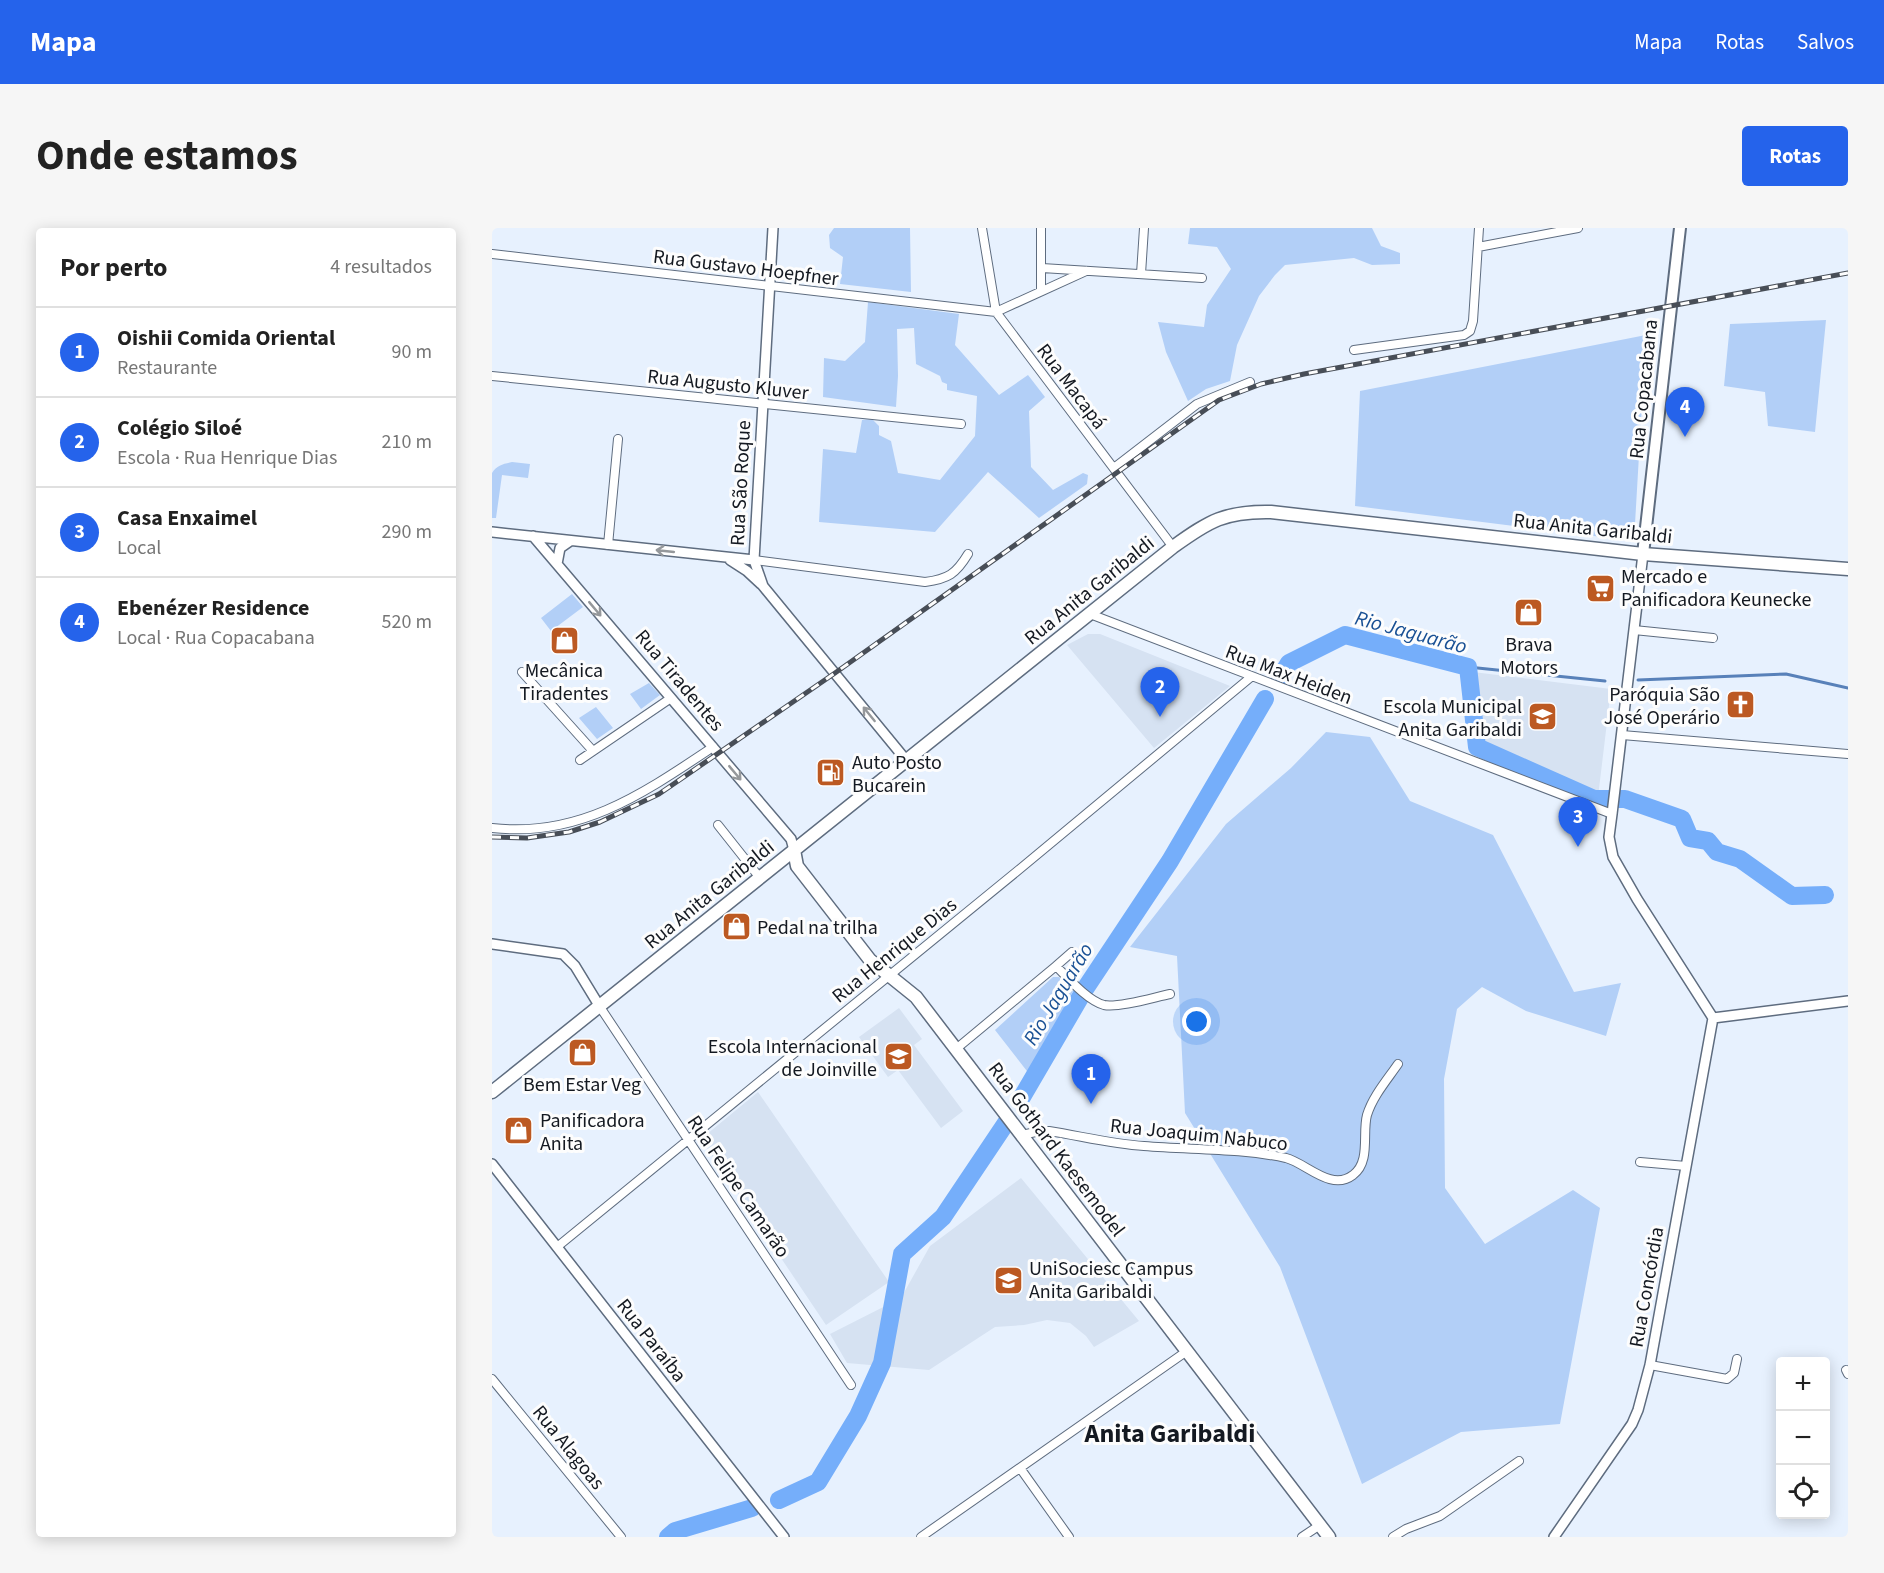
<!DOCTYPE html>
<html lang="pt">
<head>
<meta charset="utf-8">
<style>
	body { margin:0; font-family:"Source Sans 3",sans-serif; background:#f6f6f6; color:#222 }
	.controls { position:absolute; right:18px; bottom:18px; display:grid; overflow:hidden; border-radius:6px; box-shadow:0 3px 15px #0003 }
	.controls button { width:54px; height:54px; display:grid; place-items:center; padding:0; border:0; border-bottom:2px solid #e0e0e0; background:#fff; color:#222; font:30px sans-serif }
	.you { position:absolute; left:705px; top:794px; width:21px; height:21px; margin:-15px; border:4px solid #fff; border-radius:50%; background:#1a73e8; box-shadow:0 0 0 9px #1a73e833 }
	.badge { display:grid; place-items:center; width:39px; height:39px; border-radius:50%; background:#2563eb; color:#fff; font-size:20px; font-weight:700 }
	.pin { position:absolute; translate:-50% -50px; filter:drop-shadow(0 2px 3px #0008) }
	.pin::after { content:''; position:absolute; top:32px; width:21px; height:18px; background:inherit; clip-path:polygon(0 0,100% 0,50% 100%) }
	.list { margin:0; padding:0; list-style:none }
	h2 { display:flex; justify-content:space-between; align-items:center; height:78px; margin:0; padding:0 24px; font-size:26px }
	h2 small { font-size:20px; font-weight:400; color:#767676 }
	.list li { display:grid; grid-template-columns:39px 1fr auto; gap:18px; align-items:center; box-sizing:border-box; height:90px; padding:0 24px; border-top:2px solid #e0e0e0 }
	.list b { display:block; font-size:22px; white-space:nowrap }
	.list p { margin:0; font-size:20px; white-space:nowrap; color:#767676 }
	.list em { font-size:20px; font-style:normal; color:#767676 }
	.icon { flex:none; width:33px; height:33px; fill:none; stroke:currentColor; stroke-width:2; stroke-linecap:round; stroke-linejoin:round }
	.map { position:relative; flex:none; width:1356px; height:1309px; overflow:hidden; border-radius:6px }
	header { display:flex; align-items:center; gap:36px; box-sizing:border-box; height:84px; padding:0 30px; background:#2563eb; color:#fff }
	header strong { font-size:28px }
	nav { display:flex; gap:33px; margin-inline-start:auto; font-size:21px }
	.intro { display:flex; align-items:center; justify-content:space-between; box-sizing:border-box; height:144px; padding:0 36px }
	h1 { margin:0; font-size:42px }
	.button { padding:15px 27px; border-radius:6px; background:#2563eb; color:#fff; font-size:21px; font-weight:700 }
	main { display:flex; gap:36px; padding:0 36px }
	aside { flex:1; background:#fff; border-radius:6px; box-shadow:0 3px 15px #0003 }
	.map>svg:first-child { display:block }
	.built { fill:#d6e2f2 }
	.green { fill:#b2cff7 }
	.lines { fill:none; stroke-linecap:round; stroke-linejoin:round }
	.stream { stroke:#5881b9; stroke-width:3 }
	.river { stroke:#75aefa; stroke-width:18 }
	.minor-casing { stroke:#5e6c7f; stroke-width:10 }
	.tertiary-casing { stroke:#5e6c7f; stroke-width:12 }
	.secondary-casing { stroke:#5e6c7f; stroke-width:14 }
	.primary-casing { stroke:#5e6c7f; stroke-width:15 }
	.minor { stroke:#fff; stroke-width:8 }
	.tertiary { stroke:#fff; stroke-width:9 }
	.secondary { stroke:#fff; stroke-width:10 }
	.primary { stroke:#fff; stroke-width:12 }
	.rail-casing { stroke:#484e57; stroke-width:5 }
	.rail { stroke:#fdfdfd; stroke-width:3; stroke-dasharray:9; stroke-linecap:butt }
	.oneway { stroke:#95989b }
	.labels { text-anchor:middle; stroke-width:6; stroke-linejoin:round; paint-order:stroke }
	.street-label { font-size:20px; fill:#141921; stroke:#fdfdfd }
	.poi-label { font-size:20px; fill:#141921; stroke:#fdfdfd; text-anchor:start }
	.water-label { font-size:21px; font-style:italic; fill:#195094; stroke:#fdfdfd }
	.district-label { font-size:26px; font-weight:bold; fill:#141921; stroke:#fdfdfd }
</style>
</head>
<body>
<header>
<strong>Mapa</strong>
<nav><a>Mapa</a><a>Rotas</a><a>Salvos</a></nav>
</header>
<div class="intro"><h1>Onde estamos</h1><a class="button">Rotas</a></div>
<main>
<aside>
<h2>Por perto<small>4 resultados</small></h2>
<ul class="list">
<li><span class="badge">1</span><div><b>Oishii Comida Oriental</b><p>Restaurante</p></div><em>90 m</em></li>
<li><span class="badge">2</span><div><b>Colégio Siloé</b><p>Escola · Rua Henrique Dias</p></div><em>210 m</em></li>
<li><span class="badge">3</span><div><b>Casa Enxaimel</b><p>Local</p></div><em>290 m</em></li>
<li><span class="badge">4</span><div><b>Ebenézer Residence</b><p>Local · Rua Copacabana</p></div><em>520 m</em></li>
</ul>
</aside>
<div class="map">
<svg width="1356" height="1309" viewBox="0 0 1356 1309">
	<rect width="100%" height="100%" fill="#e7f1fe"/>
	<path class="built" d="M596,406h12l130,52 -76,62 -87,-103z
		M981,444l138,17 -13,108 -117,-52z
		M407,780l23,31 -8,6 49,66 -22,17 -43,-58 -10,7 -29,-40z
		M266,864l131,190 -63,43 -125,-186z
		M529,950l118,143 -45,26 -8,-11 -16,-13 -23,-3 -23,5 -29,2 -66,43 -82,-7 -17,-29 71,-36 29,-52z"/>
	<path class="green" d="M342,0h76l1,64 -71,-8 3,-27 -13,-9 -1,-13z
		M698,0h182l9,18 19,7v11l-28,1 -18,-7 -69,7 -10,10 -16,21 -22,49 -7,36 -24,8 -18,12 -22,-49 -8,-30 46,5 3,-22 24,-36 -14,-22 -29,-3z
		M376,74l91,12 -4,31 44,50 29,-20 17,22 -16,14 2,56 22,23 30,-17 5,2 -1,9 -48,34 -51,-46 -53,60 -116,-10 4,-73 33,4 6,-33 10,-1 7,7v9l12,6 7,32 42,7 35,-44 2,-40 -30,-6v-6l-5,-2 -2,-6 -24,-12 -2,-36 -17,1 1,47 -2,31 -73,-10 1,-39 21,3 20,-19z
		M1334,92l-11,112 -47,-6 -3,-34 -41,-6 6,-62z
		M1154,107l-12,206 -279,-35 5,-115z
		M20,234l18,2 -2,14 -26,-3 -6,43h-4v-45c5,-8 11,-9 20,-11z
		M80,366l11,13 -32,24 -10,-13z
		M157,455l11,12 -19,14 -11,-15z
		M104,479l17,21 -16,11 -18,-21z
		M834,504l44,5 40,64 83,34 81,157 47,-9 -15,53 -80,-25 -44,-24 -25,22 -13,70 1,109 40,56 88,-54 27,18 -40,216 -99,8 -99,52 -82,-217 -95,-154 -8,-157 -47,-9 96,-123 65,-56z
		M561,749h6l14,14 -43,84 -35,-45z"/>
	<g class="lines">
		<path class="stream" d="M976,439l137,14
			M1146,452l148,-6 62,14"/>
		<path class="river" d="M789,448l8,-13 56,-28 123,32 9,80 117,52h31l57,20 8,19 18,3 9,11 23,7 52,37 33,-1
			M530,869l63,-108 85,-128 95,-162
			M287,1272l39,-18 40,-66 24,-53 20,-109 41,-37 63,-94
			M176,1309l7,-6 77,-23"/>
		<defs>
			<path id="minor" d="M490,0l14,84 177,235
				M549,0v63
				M986,19l100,-19
				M0,26l504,58 90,-41
				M550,40l160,10
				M649,46l3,-46
				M862,122l110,-15 6,-4 3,-10 6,-93
				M0,148l469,48
				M622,240l83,-64 53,-22
				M116,317l10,-106
				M262,332l171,22c23,-3 31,-8 43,-28
				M598,386l522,200
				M1142,402l79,8
				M30,444l71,79
				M1130,507l226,19
				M88,532l91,-62
				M226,597l42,53
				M0,600c88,10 152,-35 221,-81
				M564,738l16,-14
				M108,779l251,378
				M464,821l100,-83c12,12 32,35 48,39 15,3 51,-8 66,-11
				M530,907l18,-4h9c32,5 63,13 95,15 47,4 95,2 142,12 20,5 45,34 67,17 18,-13 9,-42 14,-60 6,-19 20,-35 31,-51
				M1148,934l46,4
				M65,1019l464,-379 230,-191
				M1158,1137l77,14 7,-6 3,-14
				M1354,1142l2,4
				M0,1151l129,158
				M528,1240l49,69
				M429,1309l266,-186
				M810,1309l18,-12
				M901,1309l13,-8 34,-13 79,-55"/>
			<path id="tertiary" d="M281,0l-19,332 9,26 143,174
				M0,304l262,28
				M41,308l258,303 3,11
				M1151,326l-31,260 -3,23 4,20 24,42 76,119
				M238,332l17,11 14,13
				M65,336l3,-16 10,-7
				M0,716l71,10 12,12 25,41
				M1221,790l135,-17
				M0,936l292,373
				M1062,1309l78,-113 6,-14 12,-45 63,-347"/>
			<path id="secondary" d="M1151,326l37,-326"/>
			<path id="primary" d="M302,622l3,16 73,94 46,37 413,540
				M0,864l681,-545c36,-26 52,-36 98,-35l372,42 205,15"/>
		</defs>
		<use href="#minor" class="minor-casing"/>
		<use href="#tertiary" class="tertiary-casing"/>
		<use href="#secondary" class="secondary-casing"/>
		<use href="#primary" class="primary-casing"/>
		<use href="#minor" class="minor"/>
		<use href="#tertiary" class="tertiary"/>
		<use href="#secondary" class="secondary"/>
		<use href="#primary" class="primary"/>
		<defs>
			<path id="rail" d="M0,609l35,1 42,-6 31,-10 59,-28 176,-121 384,-273 42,-16 43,-10 544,-101"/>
		</defs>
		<use href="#rail" class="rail-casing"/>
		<use href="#rail" class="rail"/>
	</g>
	<defs><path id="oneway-shaft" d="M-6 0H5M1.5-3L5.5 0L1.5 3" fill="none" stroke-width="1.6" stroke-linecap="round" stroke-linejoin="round" transform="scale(1.5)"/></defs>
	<g class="oneway">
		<use href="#oneway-shaft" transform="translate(173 323) rotate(-174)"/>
		<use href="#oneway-shaft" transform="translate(103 381) rotate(50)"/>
		<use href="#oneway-shaft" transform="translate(377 486) rotate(-129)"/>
		<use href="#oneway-shaft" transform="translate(243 545) rotate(50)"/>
	</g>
	<defs>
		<symbol id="supermarket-square" viewBox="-11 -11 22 22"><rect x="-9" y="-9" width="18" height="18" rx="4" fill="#bc5922" stroke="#fdfdfd"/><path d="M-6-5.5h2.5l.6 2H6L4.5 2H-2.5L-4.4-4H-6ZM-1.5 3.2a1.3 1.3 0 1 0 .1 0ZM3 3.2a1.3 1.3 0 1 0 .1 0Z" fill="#fff"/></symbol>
		<symbol id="shop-square" viewBox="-11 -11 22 22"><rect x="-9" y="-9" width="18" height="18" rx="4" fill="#bc5922" stroke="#fdfdfd"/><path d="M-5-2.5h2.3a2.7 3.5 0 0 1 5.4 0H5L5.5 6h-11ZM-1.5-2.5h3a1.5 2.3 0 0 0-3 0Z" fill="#fff"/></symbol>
		<symbol id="church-square" viewBox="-11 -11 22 22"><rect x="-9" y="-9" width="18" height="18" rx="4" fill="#bc5922" stroke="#fdfdfd"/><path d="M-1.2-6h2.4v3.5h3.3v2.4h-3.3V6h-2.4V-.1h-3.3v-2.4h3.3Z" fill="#fff"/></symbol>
		<symbol id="school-square" viewBox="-11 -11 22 22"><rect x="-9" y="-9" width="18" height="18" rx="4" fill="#bc5922" stroke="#fdfdfd"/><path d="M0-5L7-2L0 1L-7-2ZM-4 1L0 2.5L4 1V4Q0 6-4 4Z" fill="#fff"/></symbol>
		<symbol id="fuel-square" viewBox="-11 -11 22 22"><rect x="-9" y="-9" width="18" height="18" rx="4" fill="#bc5922" stroke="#fdfdfd"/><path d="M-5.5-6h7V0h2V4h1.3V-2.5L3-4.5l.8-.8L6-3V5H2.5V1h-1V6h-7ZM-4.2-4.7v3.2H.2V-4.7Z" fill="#fff"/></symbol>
		<symbol id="university-square" viewBox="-11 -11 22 22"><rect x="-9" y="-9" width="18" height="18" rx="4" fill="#bc5922" stroke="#fdfdfd"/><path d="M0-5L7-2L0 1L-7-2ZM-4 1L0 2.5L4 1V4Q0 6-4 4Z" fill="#fff"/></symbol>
	</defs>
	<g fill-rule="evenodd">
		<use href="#supermarket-square" x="1092" y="344" width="33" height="33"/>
		<use href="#shop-square" x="1020" y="368" width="33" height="33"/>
		<use href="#shop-square" x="56" y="396" width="33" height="33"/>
		<use href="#church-square" x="1232" y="460" width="33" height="33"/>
		<use href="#school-square" x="1034" y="472" width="33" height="33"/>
		<use href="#fuel-square" x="322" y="528" width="33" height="33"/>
		<use href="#shop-square" x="228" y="682" width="33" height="33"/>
		<use href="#shop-square" x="74" y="808" width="33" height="33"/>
		<use href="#school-square" x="390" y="812" width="33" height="33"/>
		<use href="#shop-square" x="10" y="886" width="33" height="33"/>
		<use href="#university-square" x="500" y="1036" width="33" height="33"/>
	</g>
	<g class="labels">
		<g class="street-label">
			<text transform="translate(254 39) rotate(7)" y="7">Rua Gustavo Hoepfner</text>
			<text transform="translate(236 156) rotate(6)" y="7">Rua Augusto Kluver</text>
			<text transform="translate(580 158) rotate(53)" y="7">Rua Macapá</text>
			<text transform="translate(1151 161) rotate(-84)" y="7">Rua Copacabana</text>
			<text transform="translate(248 255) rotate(-87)" y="7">Rua São Roque</text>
			<text transform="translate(1101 300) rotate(6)" y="7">Rua Anita Garibaldi</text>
			<text transform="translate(597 362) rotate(-39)" y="7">Rua Anita Garibaldi</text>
			<text transform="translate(797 446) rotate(21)" y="7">Rua Max Heiden</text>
			<text transform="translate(188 452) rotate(50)" y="7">Rua Tiradentes</text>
			<text transform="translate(217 666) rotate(-39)" y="7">Rua Anita Garibaldi</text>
			<text transform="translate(402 722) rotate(-39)" y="7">Rua Henrique Dias</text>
			<text transform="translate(707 906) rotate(6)" y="7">Rua Joaquim Nabuco</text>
			<text transform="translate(565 921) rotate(53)" y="7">Rua Gothard Kaesemodel</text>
			<text transform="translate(247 958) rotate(56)" y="7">Rua Felipe Camarão</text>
			<text transform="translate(1154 1059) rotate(-80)" y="7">Rua Concórdia</text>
			<text transform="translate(160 1112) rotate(52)" y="7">Rua Paraíba</text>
			<text transform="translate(77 1219) rotate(51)" y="7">Rua Alagoas</text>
		</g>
		<g class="poi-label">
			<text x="1129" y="355">Mercado e<tspan x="1129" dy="23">Panificadora Keunecke</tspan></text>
			<text x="1037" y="423" text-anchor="middle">Brava<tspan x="1037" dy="23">Motors</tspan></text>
			<text x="72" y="449" text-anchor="middle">Mecânica<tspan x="72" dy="23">Tiradentes</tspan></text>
			<text x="1228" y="473" text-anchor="end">Paróquia São<tspan x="1228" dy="23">José Operário</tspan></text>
			<text x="1030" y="485" text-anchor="end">Escola Municipal<tspan x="1030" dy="23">Anita Garibaldi</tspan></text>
			<text x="360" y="541">Auto Posto<tspan x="360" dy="23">Bucarein</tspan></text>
			<text x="265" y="706">Pedal na trilha</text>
			<text x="385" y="825" text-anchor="end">Escola Internacional<tspan x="385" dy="23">de Joinville</tspan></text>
			<text x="90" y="863" text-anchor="middle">Bem Estar Veg</text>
			<text x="48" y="899">Panificadora<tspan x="48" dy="23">Anita</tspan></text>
			<text x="537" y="1047">UniSociesc Campus<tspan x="537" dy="23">Anita Garibaldi</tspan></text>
		</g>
		<g class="water-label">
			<text transform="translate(919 404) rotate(15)" y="7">Rio Jaguarão</text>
			<text transform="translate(566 766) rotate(-59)" y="7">Rio Jaguarão</text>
		</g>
		<g class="district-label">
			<text x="678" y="1214">Anita Garibaldi</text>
		</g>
	</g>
</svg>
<div class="controls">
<button>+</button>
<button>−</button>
<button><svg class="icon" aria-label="locate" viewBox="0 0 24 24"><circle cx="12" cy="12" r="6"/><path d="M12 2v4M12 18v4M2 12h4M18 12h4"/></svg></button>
</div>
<div class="you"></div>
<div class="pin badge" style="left:599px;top:876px">1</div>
<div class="pin badge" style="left:668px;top:489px">2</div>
<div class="pin badge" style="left:1086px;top:619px">3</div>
<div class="pin badge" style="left:1193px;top:209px">4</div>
</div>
</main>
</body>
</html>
